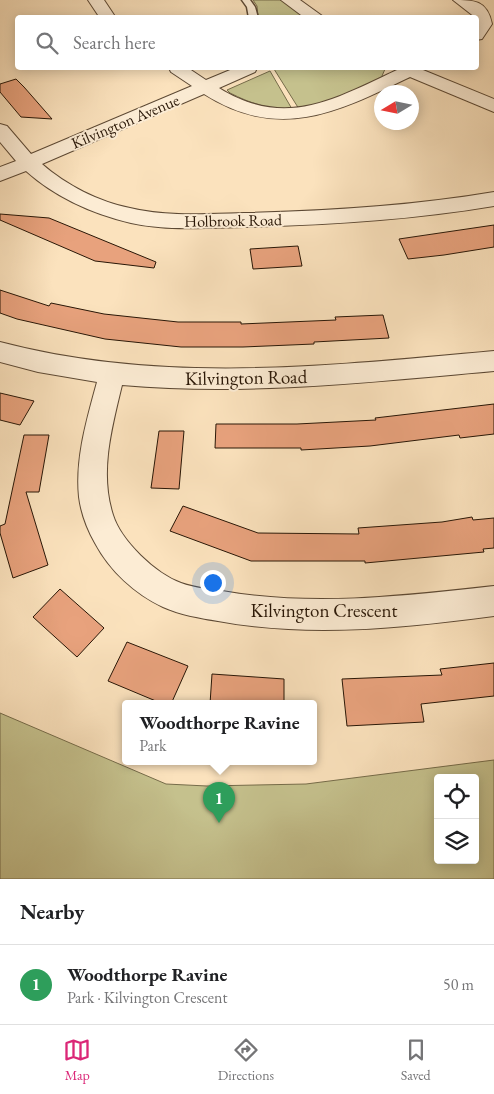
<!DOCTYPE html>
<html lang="en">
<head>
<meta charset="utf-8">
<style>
	body { margin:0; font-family:"EB Garamond",serif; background:#f6f6f6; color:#202124 }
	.controls { position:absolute; right:15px; bottom:15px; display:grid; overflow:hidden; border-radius:5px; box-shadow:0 2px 12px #0003 }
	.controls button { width:45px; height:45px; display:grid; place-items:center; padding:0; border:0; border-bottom:1px solid #e0e0e0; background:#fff; color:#202124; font:25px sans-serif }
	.compass { position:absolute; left:374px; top:85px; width:45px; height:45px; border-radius:50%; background:#fff; box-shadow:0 2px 12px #0003; rotate:260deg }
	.you { position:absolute; left:212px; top:582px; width:18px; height:18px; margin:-12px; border:4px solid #fff; border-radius:50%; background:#1a73e8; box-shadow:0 0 0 8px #1a73e833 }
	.badge { display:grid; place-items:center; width:32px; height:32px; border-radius:50%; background:#db2777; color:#fff; font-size:16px; font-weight:700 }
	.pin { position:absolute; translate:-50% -41px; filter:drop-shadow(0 1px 2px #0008) }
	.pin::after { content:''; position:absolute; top:26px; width:18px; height:15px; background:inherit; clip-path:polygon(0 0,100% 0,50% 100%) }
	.popup { position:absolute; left:122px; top:700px; width:195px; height:65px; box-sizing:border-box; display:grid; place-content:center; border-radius:5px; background:#fff; filter:drop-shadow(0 1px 4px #0005); font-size:16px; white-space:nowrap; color:#757577 }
	.popup b { font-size:19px; color:#202124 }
	.popup::after { content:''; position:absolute; left:50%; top:100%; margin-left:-10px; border:10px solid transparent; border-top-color:#fff }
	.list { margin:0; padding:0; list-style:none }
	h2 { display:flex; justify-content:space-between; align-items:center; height:65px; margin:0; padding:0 20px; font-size:21px }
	h2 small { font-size:16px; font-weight:400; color:#757577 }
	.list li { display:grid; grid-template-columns:32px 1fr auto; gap:15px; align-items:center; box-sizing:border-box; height:80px; padding:0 20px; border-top:1px solid #e0e0e0 }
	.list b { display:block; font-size:19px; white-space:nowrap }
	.list p { margin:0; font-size:16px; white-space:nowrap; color:#757577 }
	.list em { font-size:16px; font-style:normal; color:#757577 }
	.icon { flex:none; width:28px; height:28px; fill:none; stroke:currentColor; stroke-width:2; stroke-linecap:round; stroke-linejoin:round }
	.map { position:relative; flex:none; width:494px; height:879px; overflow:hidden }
	.search { position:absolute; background:#fff; box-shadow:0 2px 12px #0003; left:15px; right:15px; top:15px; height:55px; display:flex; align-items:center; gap:12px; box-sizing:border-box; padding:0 18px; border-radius:5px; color:#757577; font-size:19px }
	.sheet { height:145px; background:#fff }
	nav { display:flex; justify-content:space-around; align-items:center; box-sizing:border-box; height:70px; border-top:1px solid #e0e0e0; background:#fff; font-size:14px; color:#757577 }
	nav a { display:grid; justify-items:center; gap:2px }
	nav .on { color:#db2777 }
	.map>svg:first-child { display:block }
	.green { fill:#c5c18d; stroke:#766c4a; fill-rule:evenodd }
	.building { fill:#e8a27d; stroke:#281606 }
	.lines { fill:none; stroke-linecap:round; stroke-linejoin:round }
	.lane-casing { stroke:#5d4934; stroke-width:3 }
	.street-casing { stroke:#5d4934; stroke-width:2 }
	.lane { fill:#fcecd4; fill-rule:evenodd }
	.street { fill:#fcecd4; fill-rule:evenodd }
	.labels { text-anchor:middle; stroke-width:4; stroke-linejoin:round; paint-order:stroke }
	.far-street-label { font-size:16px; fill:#281606; stroke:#fcecd4 }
	.street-label { font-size:19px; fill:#281606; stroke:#fcecd4 }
</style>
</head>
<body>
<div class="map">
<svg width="494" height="879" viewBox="0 0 494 879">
	<rect width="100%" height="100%" fill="#fbe2bd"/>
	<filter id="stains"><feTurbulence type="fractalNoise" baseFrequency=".004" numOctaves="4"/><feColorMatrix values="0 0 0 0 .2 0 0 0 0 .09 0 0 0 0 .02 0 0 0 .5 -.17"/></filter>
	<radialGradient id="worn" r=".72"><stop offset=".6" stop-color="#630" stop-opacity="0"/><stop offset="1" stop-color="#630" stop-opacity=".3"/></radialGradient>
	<path class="green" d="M253,0h32l26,17h-53l-1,-11z
		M278,68h105l2,1 -3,7 2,4 -60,25 -25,4 -25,-40z
		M270,71l22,38c-23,1 -42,-6 -62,-16l-3,-3z
		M0,713l166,71 41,2 99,-2 188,-24v119h-494zM438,778h37v82h-37z"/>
	<path class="building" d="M16,79l8,8 28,32 -31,-2 -21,-25v-8z
		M0,214l49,4 107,44 -2,6 -59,-7 -95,-41z
		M494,225v22l-50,8 -36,4 -9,-20z
		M298,246l4,20 -49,3 -3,-20z
		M0,290l49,16 2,-3 53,11 74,8h63v2l95,-4 -1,-3 48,-2 6,23 -75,4v2l-71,3h-62l-76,-8 -88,-20 -17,-6z
		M0,393l34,8 -14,24 -20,-5z
		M494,404v30l-34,4 -1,-3 -89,11 -69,4v-2h-86l1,-24h81l79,-4 -1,-2z
		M159,431h25l-5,58 -28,-1z
		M24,435h25l-10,57h-13l22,73 -35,13 -13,-45v-7l5,-2z
		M183,506l75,27 101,1 -1,-6 84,-6 30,-5 1,3 21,-2v30l-11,1 1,3 -119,11v-2h-114l-81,-30z
		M60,589l44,39 -27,29 -44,-40z
		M127,642l61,24 -17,38h-8l-55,-23z
		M494,663v33l-73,8 3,18 -77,4 -5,-47 100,-4 -2,-6z
		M212,674l72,5v25h-74z"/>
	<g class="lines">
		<defs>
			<path id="lane" d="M242,0h8l5,7 3,11h-9l-2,-11z"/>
			<path id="street" d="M88,0h16l12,18h-16z
				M281,0h19l25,18h-20z
				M453,0c21,0 34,0 39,24l-10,15 -6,1v-22z
				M169,68h19l18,12 29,-12h22l-2,4 -36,16c66,41 114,12 178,-18l-1,-2h27v2l71,29v13l-84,-35c-72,35 -131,65 -206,17l-162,70c24,21 57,38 88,44 37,9 76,6 114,5 84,-2 167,-7 250,-21v14c-83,14 -166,19 -250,21 -37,1 -76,4 -113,-4 -38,-9 -76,-26 -105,-52l-26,10v-14l16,-6 -16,-19v-18l7,2 24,28 161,-68 -21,-14z
				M0,342c163,43 328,24 494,9v20c-123,11 -248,25 -372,14 -10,42 -23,87 -9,130 8,26 43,59 68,68 13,5 28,6 41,8 90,16 182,5 272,-5v30c-91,12 -185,22 -276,5 -18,-3 -37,-6 -55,-14 -28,-13 -53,-36 -68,-64 -8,-14 -14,-30 -16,-46 -4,-39 8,-78 18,-115l-59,-10 -38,-10z"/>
		</defs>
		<use href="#lane" class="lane-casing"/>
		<use href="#street" class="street-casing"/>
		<use href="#lane" class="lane"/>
		<use href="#street" class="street"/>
	</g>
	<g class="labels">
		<g class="far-street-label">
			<text transform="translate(125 121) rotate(-23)" y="6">Kilvington Avenue</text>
			<text transform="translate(233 220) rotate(-1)" y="6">Holbrook Road</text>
		</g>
		<g class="street-label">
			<text transform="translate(246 377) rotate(-1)" y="7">Kilvington Road</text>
			<text x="324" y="617">Kilvington Crescent</text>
		</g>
	</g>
	<rect width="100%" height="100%" filter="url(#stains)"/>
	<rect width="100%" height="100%" fill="url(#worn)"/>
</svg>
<div class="controls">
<button><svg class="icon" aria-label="locate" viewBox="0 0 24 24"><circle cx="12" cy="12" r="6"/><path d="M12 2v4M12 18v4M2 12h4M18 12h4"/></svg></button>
<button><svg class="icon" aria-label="layers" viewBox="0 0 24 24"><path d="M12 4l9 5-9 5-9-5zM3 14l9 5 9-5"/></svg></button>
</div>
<svg class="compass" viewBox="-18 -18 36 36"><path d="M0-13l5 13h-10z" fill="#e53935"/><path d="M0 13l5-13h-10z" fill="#757577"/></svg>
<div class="you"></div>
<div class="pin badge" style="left:219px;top:823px;background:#2e9e5b">1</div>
<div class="popup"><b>Woodthorpe Ravine</b>Park</div>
<div class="search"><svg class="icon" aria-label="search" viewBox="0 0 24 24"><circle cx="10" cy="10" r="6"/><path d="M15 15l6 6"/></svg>Search here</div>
</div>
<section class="sheet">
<h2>Nearby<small></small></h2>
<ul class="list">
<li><span class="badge" style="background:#2e9e5b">1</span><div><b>Woodthorpe Ravine</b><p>Park · Kilvington Crescent</p></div><em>50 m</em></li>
</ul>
</section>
<nav>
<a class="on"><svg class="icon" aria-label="map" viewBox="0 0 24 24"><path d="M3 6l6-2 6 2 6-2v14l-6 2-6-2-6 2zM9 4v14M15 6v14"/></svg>Map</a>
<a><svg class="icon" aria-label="directions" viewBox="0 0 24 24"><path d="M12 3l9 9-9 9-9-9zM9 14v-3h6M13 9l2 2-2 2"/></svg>Directions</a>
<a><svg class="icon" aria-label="saved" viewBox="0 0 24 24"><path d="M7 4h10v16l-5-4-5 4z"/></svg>Saved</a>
</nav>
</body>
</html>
